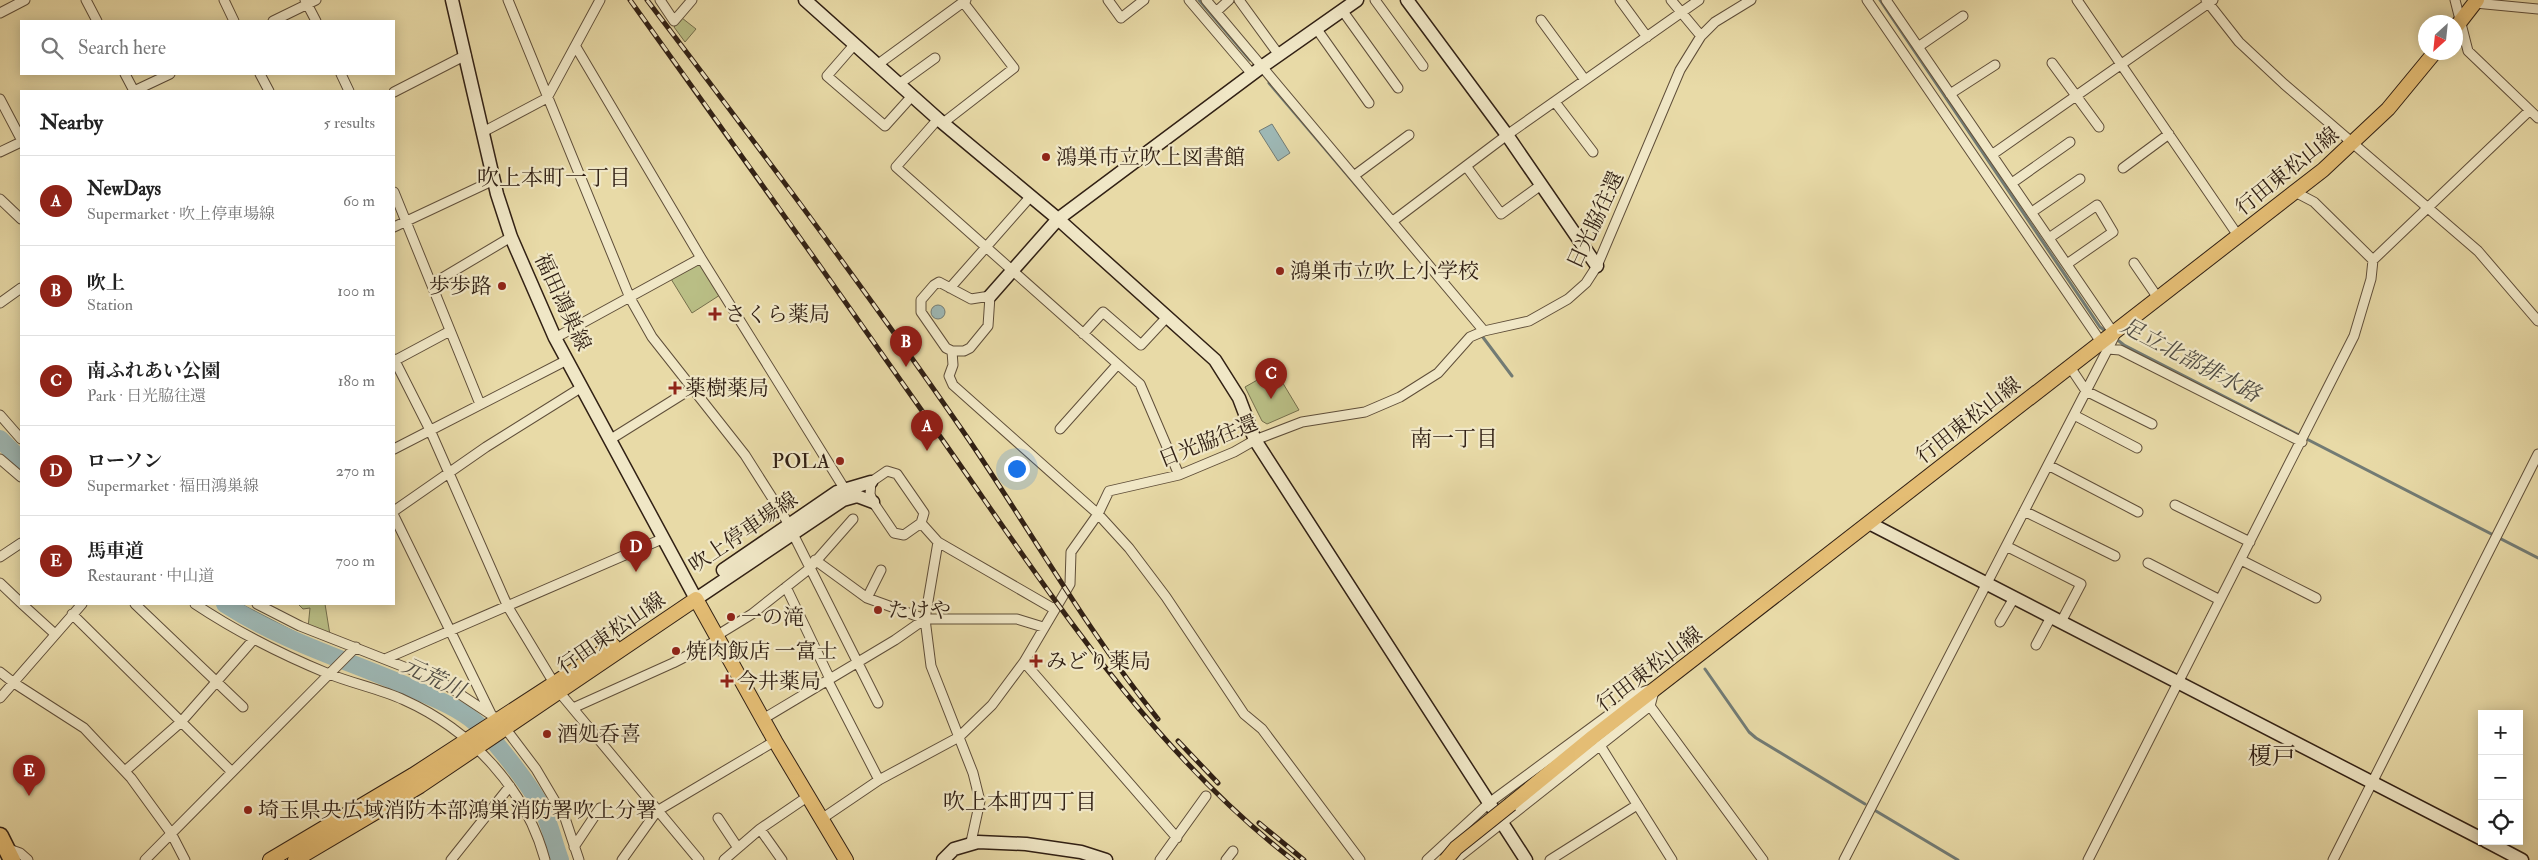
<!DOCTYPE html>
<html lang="en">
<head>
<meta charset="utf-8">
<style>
	body { margin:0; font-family:"IM FELL Double Pica","Noto Serif JP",serif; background:#f2f2f2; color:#222 }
	.controls { position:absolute; right:15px; bottom:15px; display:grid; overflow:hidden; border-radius:0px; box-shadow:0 2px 12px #0003 }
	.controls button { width:45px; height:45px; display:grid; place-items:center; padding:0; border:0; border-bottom:1px solid #e0e0e0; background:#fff; color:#222; font:25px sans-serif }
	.compass { position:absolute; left:2418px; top:15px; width:45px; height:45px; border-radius:50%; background:#fff; box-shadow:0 2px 12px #0003; rotate:207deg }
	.you { position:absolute; left:1016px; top:468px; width:18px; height:18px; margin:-12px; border:4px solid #fff; border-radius:50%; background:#1a73e8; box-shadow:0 0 0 8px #1a73e833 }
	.badge { display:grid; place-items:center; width:32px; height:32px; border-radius:50%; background:#8f2418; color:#fff; font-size:16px; font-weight:700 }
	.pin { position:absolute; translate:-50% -41px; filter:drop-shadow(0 1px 2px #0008) }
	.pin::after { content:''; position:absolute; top:26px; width:18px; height:15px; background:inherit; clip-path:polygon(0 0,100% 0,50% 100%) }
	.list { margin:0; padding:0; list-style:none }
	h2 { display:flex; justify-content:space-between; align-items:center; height:65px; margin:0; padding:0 20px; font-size:21px }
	h2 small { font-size:16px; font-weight:400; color:#767676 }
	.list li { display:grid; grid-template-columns:32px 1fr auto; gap:15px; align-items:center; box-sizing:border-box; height:90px; padding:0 20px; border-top:1px solid #e0e0e0 }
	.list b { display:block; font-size:19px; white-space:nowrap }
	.list p { margin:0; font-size:16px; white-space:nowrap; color:#767676 }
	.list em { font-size:16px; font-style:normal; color:#767676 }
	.icon { flex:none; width:28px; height:28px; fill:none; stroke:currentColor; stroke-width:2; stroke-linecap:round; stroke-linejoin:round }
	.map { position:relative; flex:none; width:2538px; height:860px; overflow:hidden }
	.search { position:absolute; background:#fff; box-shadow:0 2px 12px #0003; left:20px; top:20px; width:375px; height:55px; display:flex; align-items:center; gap:12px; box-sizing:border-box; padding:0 18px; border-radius:0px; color:#767676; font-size:19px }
	.panel { position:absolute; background:#fff; box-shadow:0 2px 12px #0003; left:20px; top:90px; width:375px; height:515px; border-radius:0px }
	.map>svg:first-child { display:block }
	.green { fill:#b9be85; stroke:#756f4c }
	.water { fill:#9db7b4; stroke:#727b74 }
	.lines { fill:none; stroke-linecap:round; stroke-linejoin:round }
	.stream { stroke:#727b74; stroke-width:3 }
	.river { stroke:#9db7b4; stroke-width:18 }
	.street-casing { stroke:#5f4e39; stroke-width:11 }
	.secondary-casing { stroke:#312014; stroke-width:15 }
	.primary-casing { stroke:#312014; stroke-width:16 }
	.highway-casing { stroke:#312014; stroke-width:19 }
	.street { stroke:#f0e7c6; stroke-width:9 }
	.secondary { stroke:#f0e7c6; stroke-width:12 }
	.primary { stroke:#e4bd74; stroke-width:14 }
	.highway { stroke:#e4bd74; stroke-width:16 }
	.rail-casing { stroke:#312014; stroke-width:5 }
	.rail { stroke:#f0e7c6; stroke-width:3; stroke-dasharray:9; stroke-linecap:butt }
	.primary-bridge-casing { stroke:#312014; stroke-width:16; stroke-linecap:butt }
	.primary-bridge { stroke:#e4bd74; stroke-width:14 }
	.poi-dot { fill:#8f2418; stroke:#f0e7c6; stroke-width:2 }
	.labels { text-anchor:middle; stroke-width:4.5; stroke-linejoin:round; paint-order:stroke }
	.poi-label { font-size:21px; fill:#312014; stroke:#f0e7c6; text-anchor:start }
	.street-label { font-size:21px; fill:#312014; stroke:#f0e7c6 }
	.neighbourhood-label { font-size:22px; fill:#312014; stroke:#f0e7c6 }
	.water-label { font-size:22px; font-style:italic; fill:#514d44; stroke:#f0e7c6 }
	.quarter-label { font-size:24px; fill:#312014; stroke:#f0e7c6 }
</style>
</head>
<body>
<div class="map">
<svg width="2538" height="860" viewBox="0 0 2538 860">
	<rect width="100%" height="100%" fill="#e8daa7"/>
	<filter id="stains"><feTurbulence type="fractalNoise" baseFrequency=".004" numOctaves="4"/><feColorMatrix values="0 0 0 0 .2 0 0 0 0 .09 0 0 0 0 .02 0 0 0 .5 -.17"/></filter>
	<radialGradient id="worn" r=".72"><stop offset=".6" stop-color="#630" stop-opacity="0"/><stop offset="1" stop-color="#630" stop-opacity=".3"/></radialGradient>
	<path class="green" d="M682,18l14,11 -11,13 -11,-15z
		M699,264l3,1 18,30 -28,18 -21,-34z
		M1275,370l24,40 -32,14 -5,-3 -17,-34z
		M298,604h27l5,31 -22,-7 2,-20 -7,1z"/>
	<path class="water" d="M1272,124l18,29 -12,8 -19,-30z
		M931 312a7 7 0 1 1 14 0a7 7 0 1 1-14 0Z"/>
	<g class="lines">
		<path class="stream" d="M1199,0l51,60
			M1880,0l220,327 8,6
			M1269,83l126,148
			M1482,336l30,40
			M2115,338l9,7 414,213
			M239,604l62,32
			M1705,669l44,63 7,6 109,66
			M1876,811l82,49"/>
		<path class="river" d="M0,439l21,21
			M225,604c57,37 122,56 184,83 22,10 47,19 66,35 19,16 57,66 68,88 7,15 11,34 17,50"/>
		<defs>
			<path id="street" d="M86,0l11,21
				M224,0l10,21
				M305,0l11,21
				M508,0l122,298 22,39 93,118 40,63 93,185
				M660,0l14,21 18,-21
				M1108,0l13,18 23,-18
				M1189,0l63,74
				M1206,0l278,331
				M1239,0l40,55
				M1375,0l48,66
				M1620,0l27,37
				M1671,0l30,36
				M1867,0l234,342
				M2077,0l162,237
				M2206,0l33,42 45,42 194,167 60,70
				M2455,0l13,51 70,67
				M2475,3l63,6
				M1342,10l56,78
				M1216,12l13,-12
				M0,13l25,-13
				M1541,20l44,60
				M273,21l43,-21
				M1316,28l53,75
				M854,45l-27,31 58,50 27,-30
				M576,47l125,211 143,230
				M1918,47l45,-31
				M2052,63l47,64
				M877,65l89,-65
				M125,74l9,17
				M260,74l9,17
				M341,74l8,17
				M899,84l36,-26
				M134,91l36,-17
				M394,92l72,-37
				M1950,94l45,-29
				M0,99l21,40
				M1555,102l38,50
				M938,119l-42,48 244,217 39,91
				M943,123l71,-55 -51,-66
				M483,132l64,-34 53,-98
				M0,152l21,-10
				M1993,154l220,-154
				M1466,166l35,48 40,-29
				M2123,168l46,-34
				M1355,175l54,-40
				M2012,183l58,-41
				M394,192l86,212
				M2295,192l19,10 59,58
				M0,199l21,20
				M2032,212l48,-33
				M1393,221l114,-86 192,-135
				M394,227l100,-47
				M2049,238l48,-33 16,27 -46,32
				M2134,263l24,35
				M939,282l32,17 19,-3 -2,30 -18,22 -6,3h-12l-6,-3 -25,-36v-12l13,-15z
				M432,284l79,-47
				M950,288l81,-92
				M0,303l21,-15
				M1083,334l20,-22 38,33 26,-28
				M555,338l146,-80
				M2108,349l12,1 182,92
				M952,351l1,14 -4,11 4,9 145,129 31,34 37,49 78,117 18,15 98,131
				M394,359l36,71 78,177 52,86 139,167
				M394,361l56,-30
				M2070,367l16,24 66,33
				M0,415l21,24
				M2074,415l63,33
				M1060,429l57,-64
				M611,439l80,-50
				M394,449l173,-89
				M0,459l21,18
				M2048,465l90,47
				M887,471l10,3 27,39 -3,10 -17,12 -10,-2 -21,-31 -3,-8 1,-12z
				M2175,505l75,37
				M394,511l92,-64 96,-60
				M2024,511l91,45
				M394,516l97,198
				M921,523l17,19 116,67
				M938,542l-13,77 6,47 42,107 7,28 -9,41
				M2006,546l75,38 -20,38
				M0,557l21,-14
				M815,560l52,38 58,21h92l26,8
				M2241,560l75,38
				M2148,563l72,37
				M0,583l21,20
				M786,587l44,92
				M867,598l14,-28
				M22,604l33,30
				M135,604l108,103
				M195,604c42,28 88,51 134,70 25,10 51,15 75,26 67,30 122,89 141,160
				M257,604l43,22 140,55 59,39 37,49 29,49 14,42
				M72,614l159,157
				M2000,622l14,-24
				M716,636l36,-22 57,-45 44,-50
				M2036,645l15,-28
				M385,659l277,-120
				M1024,662l153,176
				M0,672l14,11 70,45 47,50 40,55 14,27
				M828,681l51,99
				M0,698l82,-94
				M1650,706l113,154
				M573,708l100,-45 45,-23
				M763,719l132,-79 30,-21
				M1601,747l71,113
				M125,771l56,-49 73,-83
				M718,818l20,30
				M820,820l59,-40 80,-43 33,-32 32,-43 46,-78 1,-32 27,-38 11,-23 70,-16 55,-23 21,-12 47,-18 63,-10 35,-15 38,-24 32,-36 14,-6 45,-10 39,-22 18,-16 11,-17 83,-196 21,-34 14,-14 36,-22
				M760,829l22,31
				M574,847l26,-39
				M6,848l14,5 8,7
				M145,860l211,-213
				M451,860l59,-74
				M622,860l35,-49 118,-70
				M724,860l36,-31 47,-32
				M1160,860l46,-64
				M1226,860l7,-9
				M1427,860l62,-57 148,-109 11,-4 6,1 -4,15 -195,154
				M1550,860l87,-55
				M1844,860l271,-525 -229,-335
				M2088,860l266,-524 17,-57 2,-19 156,-149
				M2333,860l205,-406"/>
			<path id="secondary" d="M452,0l45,194 14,43 44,101 141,261 147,-99 14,-4 16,6
				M805,0l133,119 120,100 157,141 24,38 16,42 271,420
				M1407,0l100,135 90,131
				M990,296l68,-77 205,-153 94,-66
				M1869,523l613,316
				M723,570l114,-78 34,-10
				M2486,841l36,19
				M943,860l11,-11 24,-7 48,2 55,8 25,8"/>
			<path id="primary" d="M2456,27l21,-27
				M1511,804l82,-67 730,-567 65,-61 47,-57
				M270,860l143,-85 200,-130
				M295,860l125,-74 276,-187 79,142 71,119"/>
			<path id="highway" d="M0,836l12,24"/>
		</defs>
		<use href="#street" class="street-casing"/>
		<use href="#secondary" class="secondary-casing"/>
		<use href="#primary" class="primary-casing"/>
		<use href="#highway" class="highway-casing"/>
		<use href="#street" class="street"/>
		<use href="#secondary" class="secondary"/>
		<use href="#primary" class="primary"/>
		<use href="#highway" class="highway"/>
		<defs>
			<path id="rail" d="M630,0c106,147 210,294 314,442 104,148 204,306 349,418
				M647,0c110,145 219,290 322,440 63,93 119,192 189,279
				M1178,741l40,42
				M1259,823l45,37"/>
		</defs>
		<use href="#rail" class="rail-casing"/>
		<use href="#rail" class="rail"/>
		<defs>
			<path id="primary-bridge" d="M1446,860l10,-12 55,-44"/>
		</defs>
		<use href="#primary-bridge" class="primary-bridge-casing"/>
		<use href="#primary-bridge" class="primary-bridge"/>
	</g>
	<g class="poi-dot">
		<circle cx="1046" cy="157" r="5"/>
		<circle cx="1280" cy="271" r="5"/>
		<circle cx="502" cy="286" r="5"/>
		<path d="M712.5 306.5h5v5h5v5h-5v5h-5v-5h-5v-5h5z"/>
		<path d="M672.5 380.5h5v5h5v5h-5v5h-5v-5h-5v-5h5z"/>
		<circle cx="840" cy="461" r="5"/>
		<circle cx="878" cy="610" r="5"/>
		<circle cx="731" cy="617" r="5"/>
		<circle cx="676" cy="651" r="5"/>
		<path d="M1033.5 653.5h5v5h5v5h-5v5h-5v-5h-5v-5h5z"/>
		<path d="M724.5 673.5h5v5h5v5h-5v5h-5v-5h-5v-5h5z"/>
		<circle cx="547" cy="734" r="5"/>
		<circle cx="248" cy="810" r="5"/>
	</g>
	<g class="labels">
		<g class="poi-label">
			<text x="1056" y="164">鴻巣市立吹上図書館</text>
			<text x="1290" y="278">鴻巣市立吹上小学校</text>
			<text x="492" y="293" text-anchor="end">歩歩路</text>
			<text x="725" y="321">さくら薬局</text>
			<text x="685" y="395">薬樹薬局</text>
			<text x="830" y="468" text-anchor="end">POLA</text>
			<text x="888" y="617">たけや</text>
			<text x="741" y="624">一の滝</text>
			<text x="686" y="658">焼肉飯店 一富士</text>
			<text x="1046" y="668">みどり薬局</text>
			<text x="737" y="688">今井薬局</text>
			<text x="557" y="741">酒処呑喜</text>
			<text x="258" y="817">埼玉県央広域消防本部鴻巣消防署吹上分署</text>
		</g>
		<g class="street-label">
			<text transform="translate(2287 171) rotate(-39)" y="7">行田東松山線</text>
			<text transform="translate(1595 220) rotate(-65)" y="7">日光脇往還</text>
			<text transform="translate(563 302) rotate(65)" y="7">福田鴻巣線</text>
			<text transform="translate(1968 420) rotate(-38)" y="7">行田東松山線</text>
			<text transform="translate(1208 441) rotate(-22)" y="7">日光脇往還</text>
			<text transform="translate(743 532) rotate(-34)" y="7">吹上停車場線</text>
			<text transform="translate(611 633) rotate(-35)" y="7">行田東松山線</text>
			<text transform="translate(1649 669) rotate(-37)" y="7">行田東松山線</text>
		</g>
		<g class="neighbourhood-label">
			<text x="554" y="185">吹上本町一丁目</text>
			<text x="1454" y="446">南一丁目</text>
			<text x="1020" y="809">吹上本町四丁目</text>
		</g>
		<g class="water-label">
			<text transform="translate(2191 359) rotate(28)" y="8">足立北部排水路</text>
			<text transform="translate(434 677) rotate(25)" y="8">元荒川</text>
		</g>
		<g class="quarter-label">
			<text x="2272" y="764">榎戸</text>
		</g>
	</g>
	<rect width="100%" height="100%" filter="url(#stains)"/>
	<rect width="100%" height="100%" fill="url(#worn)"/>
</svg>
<div class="controls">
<button>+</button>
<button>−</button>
<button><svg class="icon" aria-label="locate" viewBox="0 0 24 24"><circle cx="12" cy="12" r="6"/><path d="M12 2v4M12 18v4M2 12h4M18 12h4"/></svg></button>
</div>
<svg class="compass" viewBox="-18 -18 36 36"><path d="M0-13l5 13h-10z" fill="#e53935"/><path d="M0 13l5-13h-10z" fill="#767676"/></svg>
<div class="you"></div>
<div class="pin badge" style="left:927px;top:451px">A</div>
<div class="pin badge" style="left:906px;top:367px">B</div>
<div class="pin badge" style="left:1271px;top:399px">C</div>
<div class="pin badge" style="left:636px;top:572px">D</div>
<div class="pin badge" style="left:29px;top:796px">E</div>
<div class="search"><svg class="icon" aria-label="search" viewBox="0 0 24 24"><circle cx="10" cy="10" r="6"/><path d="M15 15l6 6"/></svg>Search here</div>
<section class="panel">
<h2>Nearby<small>5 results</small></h2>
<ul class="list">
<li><span class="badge">A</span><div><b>NewDays</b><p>Supermarket · 吹上停車場線</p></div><em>60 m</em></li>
<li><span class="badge">B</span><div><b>吹上</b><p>Station</p></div><em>100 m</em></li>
<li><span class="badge">C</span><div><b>南ふれあい公園</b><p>Park · 日光脇往還</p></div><em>180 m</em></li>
<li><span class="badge">D</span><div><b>ローソン</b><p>Supermarket · 福田鴻巣線</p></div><em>270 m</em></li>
<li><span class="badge">E</span><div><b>馬車道</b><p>Restaurant · 中山道</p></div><em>700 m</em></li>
</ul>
</section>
</div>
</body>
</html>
